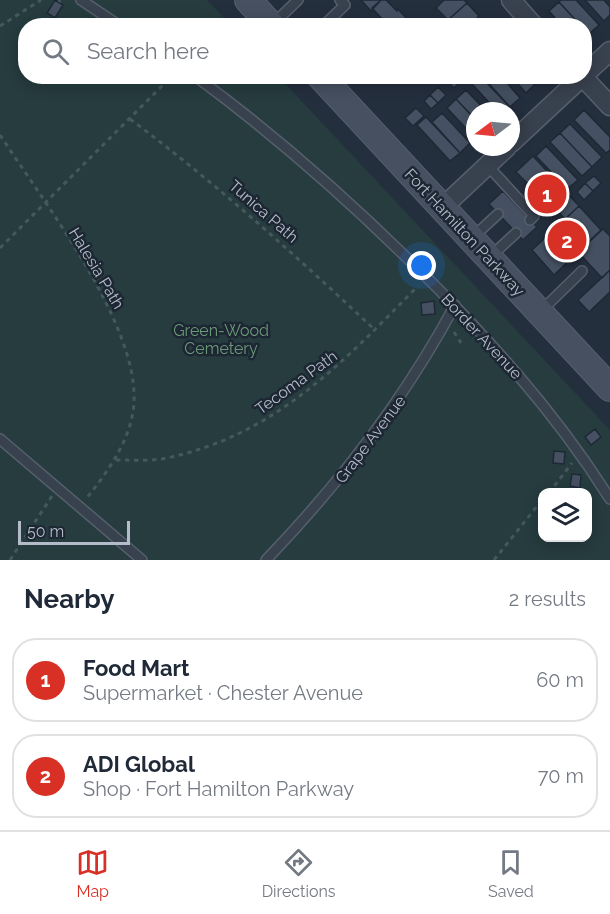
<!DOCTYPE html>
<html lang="en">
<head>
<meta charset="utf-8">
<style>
	body { margin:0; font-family:Raleway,sans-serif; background:#f2f2f3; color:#1f2937 }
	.controls { position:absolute; right:18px; bottom:18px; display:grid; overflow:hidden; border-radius:12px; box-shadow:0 3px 15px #0003 }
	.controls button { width:54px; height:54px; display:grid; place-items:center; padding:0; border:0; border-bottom:2px solid #e0e1e3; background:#fff; color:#1f2937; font:30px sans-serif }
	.compass { position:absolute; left:466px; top:102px; width:54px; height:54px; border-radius:50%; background:#fff; box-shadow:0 3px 15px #0003; rotate:254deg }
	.scale { position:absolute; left:18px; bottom:15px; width:112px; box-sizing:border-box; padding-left:6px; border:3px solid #b4bcc9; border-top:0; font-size:16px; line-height:21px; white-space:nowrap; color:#b4bcc9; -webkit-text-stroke:4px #1d2633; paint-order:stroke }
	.you { position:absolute; left:422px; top:266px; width:21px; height:21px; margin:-15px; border:4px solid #fff; border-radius:50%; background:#1a73e8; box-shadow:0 0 0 9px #1a73e833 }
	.badge { display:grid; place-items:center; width:39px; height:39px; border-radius:50%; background:#d93025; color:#fff; font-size:20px; font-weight:700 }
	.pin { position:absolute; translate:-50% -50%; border:3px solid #fff; box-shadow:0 2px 6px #0006 }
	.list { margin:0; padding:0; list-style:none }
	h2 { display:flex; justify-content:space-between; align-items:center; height:78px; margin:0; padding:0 24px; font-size:26px }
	h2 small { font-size:20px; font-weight:400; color:#747a83 }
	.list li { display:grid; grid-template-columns:39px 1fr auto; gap:18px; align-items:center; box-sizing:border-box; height:84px; margin:0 12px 12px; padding:0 12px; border:2px solid #e0e1e3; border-radius:24px }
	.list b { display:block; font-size:22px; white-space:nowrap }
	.list p { margin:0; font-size:20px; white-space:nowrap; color:#747a83 }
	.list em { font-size:20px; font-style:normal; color:#747a83 }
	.icon { flex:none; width:33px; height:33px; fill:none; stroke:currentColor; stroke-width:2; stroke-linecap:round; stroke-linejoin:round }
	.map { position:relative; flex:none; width:610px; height:560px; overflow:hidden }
	.search { position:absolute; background:#fff; box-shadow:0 3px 15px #0003; left:18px; right:18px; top:18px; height:66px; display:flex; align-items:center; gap:15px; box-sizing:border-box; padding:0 21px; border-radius:24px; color:#747a83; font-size:22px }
	.sheet { height:270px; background:#fff }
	nav { display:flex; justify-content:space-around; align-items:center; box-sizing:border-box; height:84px; border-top:2px solid #e0e1e3; background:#fff; font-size:16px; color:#747a83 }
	nav a { display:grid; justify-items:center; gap:3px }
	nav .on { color:#d93025 }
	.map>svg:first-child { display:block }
	.green { fill:#263c3f; fill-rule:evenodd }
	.building { fill:#455162; stroke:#1f2835; stroke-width:1.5 }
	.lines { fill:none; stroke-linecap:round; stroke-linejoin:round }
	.service-casing { stroke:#565f6c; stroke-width:12 }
	.minor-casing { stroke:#565f6c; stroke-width:21 }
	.secondary-casing { stroke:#565f6c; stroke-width:28 }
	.path { stroke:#44595c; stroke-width:3; stroke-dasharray:4.5 4.5; stroke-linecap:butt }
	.service { stroke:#38414e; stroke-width:9 }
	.minor { stroke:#38414e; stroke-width:18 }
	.secondary { stroke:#465061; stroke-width:26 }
	.labels { text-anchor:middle; stroke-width:5; stroke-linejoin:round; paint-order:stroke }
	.street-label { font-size:16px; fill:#b4bcc9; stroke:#1d2633 }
	.park-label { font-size:16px; fill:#6b9a76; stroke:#1d2633 }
</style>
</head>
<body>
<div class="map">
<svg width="610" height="560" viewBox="0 0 610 560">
	<rect width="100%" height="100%" fill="#242f3e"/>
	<path class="green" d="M0,0h207l24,25 -205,1v50l253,1 331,353v130h-610zM542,493h46v45h-46z"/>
	<path class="building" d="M55,0l8,5 -8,13 -8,-5z
		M361,0h20l-10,11z
		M381,0h5l11,11 1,-2 10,11 -2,3 -3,3h-26l8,-4 -13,-14z
		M444,0h20l3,3 -19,17 -12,-12z
		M561,0h15l23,25 -10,9 -5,-8h-3l-22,-24z
		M585,0h19l6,7v8l-6,6z
		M559,2l22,24h-19l-13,-15z
		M467,3l12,13 -10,10h-16l-5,-6z
		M449,76h10l3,4 -8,8 -8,-8z
		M480,76l30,31 -4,4h-9l-25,-27z
		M482,76h19l19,22 -10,9z
		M511,76h17l7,8 -9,9z
		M438,87l8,8 -8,8 -8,-8z
		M466,90l20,21h-11v8l-19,-20z
		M430,95l8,8 -7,6 -7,-8z
		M456,99l19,20v19l-28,-30z
		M416,108l8,8 -11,10 -8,-8z
		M584,110l26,27v13l-4,3 -32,-33z
		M442,113l28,30 -10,10 -28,-31z
		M426,117l34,36 -10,8 -33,-36z
		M570,124l32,33 -10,10 -32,-34z
		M560,133l32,34 -10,9 -32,-34z
		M546,146l32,34 -11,9 -31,-33z
		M533,156l46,50 -14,13 -32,-34 -2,2 -15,-15z
		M594,176l7,7 -8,8 -8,-8z
		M585,183l8,8 -9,9 -7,-8z
		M503,191l34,36 -14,13 -34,-36z
		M579,206l22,24 -47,45 -22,-25z
		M603,229l7,7v34l-8,8 -24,-26z
		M610,270v22l-21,20 -11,-12z
		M434,301l1,13 -13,1 -1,-12z
		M595,429l6,8 -10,8 -6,-8z
		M554,451l11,1 -1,12 -11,-1z
		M572,474l9,1 -1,13 -10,-2z"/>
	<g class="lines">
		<defs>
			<path id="service" d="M81,0l39,26
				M272,25l26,-25
				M323,26l22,-21 -5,-5
				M195,76c76,56 147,118 214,184 75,73 145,150 201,239
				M487,165l47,51 -4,4
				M473,237l25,-23
				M490,257l26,-24
				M541,311l41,-40
				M0,439l142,121
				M266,560c75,-78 138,-160 189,-255"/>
			<path id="minor" d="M511,0l23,26
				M584,75l26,-24
				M582,76l28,30
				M511,143l72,-67
				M443,207l64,-60"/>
			<path id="secondary" d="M248,0l24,26
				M320,76l290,312"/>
		</defs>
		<use href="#service" class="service-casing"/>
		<use href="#minor" class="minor-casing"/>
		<use href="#secondary" class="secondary-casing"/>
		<path class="path" d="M59,2l1,-2
			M0,26l41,-26
			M130,119c87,65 166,137 245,211
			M0,135c43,66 138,188 134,267 -2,37 -26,69 -48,97
			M0,248l172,-172
			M454,332l7,11
			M116,460c15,0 31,1 46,-1 112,-22 179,-95 256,-173
			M549,493l23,-30
			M10,560l42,-64
			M494,560l48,-60"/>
		<use href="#service" class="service"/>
		<use href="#minor" class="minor"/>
		<use href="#secondary" class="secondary"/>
	</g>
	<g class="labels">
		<g class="street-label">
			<text transform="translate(264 211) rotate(41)" y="6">Tunica Path</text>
			<text transform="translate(465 232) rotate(47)" y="6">Fort Hamilton Parkway</text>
			<text transform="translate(97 268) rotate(59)" y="6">Halesia Path</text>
			<text transform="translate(482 336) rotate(47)" y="6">Border Avenue</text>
			<text transform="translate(296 382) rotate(-36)" y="6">Tecoma Path</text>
			<text transform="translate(370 439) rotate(-53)" y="6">Grape Avenue</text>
		</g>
		<g class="park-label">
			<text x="221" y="336">Green-Wood<tspan x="221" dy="18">Cemetery</tspan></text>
		</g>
	</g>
</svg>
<div class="controls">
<button><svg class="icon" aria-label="layers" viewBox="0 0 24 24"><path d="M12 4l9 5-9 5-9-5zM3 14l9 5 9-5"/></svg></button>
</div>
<svg class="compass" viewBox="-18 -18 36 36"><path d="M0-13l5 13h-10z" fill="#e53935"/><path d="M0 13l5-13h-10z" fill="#747a83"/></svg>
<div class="scale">50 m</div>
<div class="you"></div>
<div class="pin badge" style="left:547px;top:194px">1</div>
<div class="pin badge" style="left:567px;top:240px">2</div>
<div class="search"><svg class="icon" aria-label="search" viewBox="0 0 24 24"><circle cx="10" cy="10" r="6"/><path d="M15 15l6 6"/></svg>Search here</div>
</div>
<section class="sheet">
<h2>Nearby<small>2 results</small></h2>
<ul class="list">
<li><span class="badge">1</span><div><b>Food Mart</b><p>Supermarket · Chester Avenue</p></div><em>60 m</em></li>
<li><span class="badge">2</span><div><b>ADI Global</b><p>Shop · Fort Hamilton Parkway</p></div><em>70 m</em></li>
</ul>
</section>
<nav>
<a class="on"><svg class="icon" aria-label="map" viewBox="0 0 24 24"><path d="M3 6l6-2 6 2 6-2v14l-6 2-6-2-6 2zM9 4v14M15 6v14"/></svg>Map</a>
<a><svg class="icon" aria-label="directions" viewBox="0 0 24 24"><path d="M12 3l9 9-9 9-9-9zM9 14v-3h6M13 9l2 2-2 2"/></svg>Directions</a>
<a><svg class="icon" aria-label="saved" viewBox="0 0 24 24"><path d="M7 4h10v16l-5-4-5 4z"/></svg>Saved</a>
</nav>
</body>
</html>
